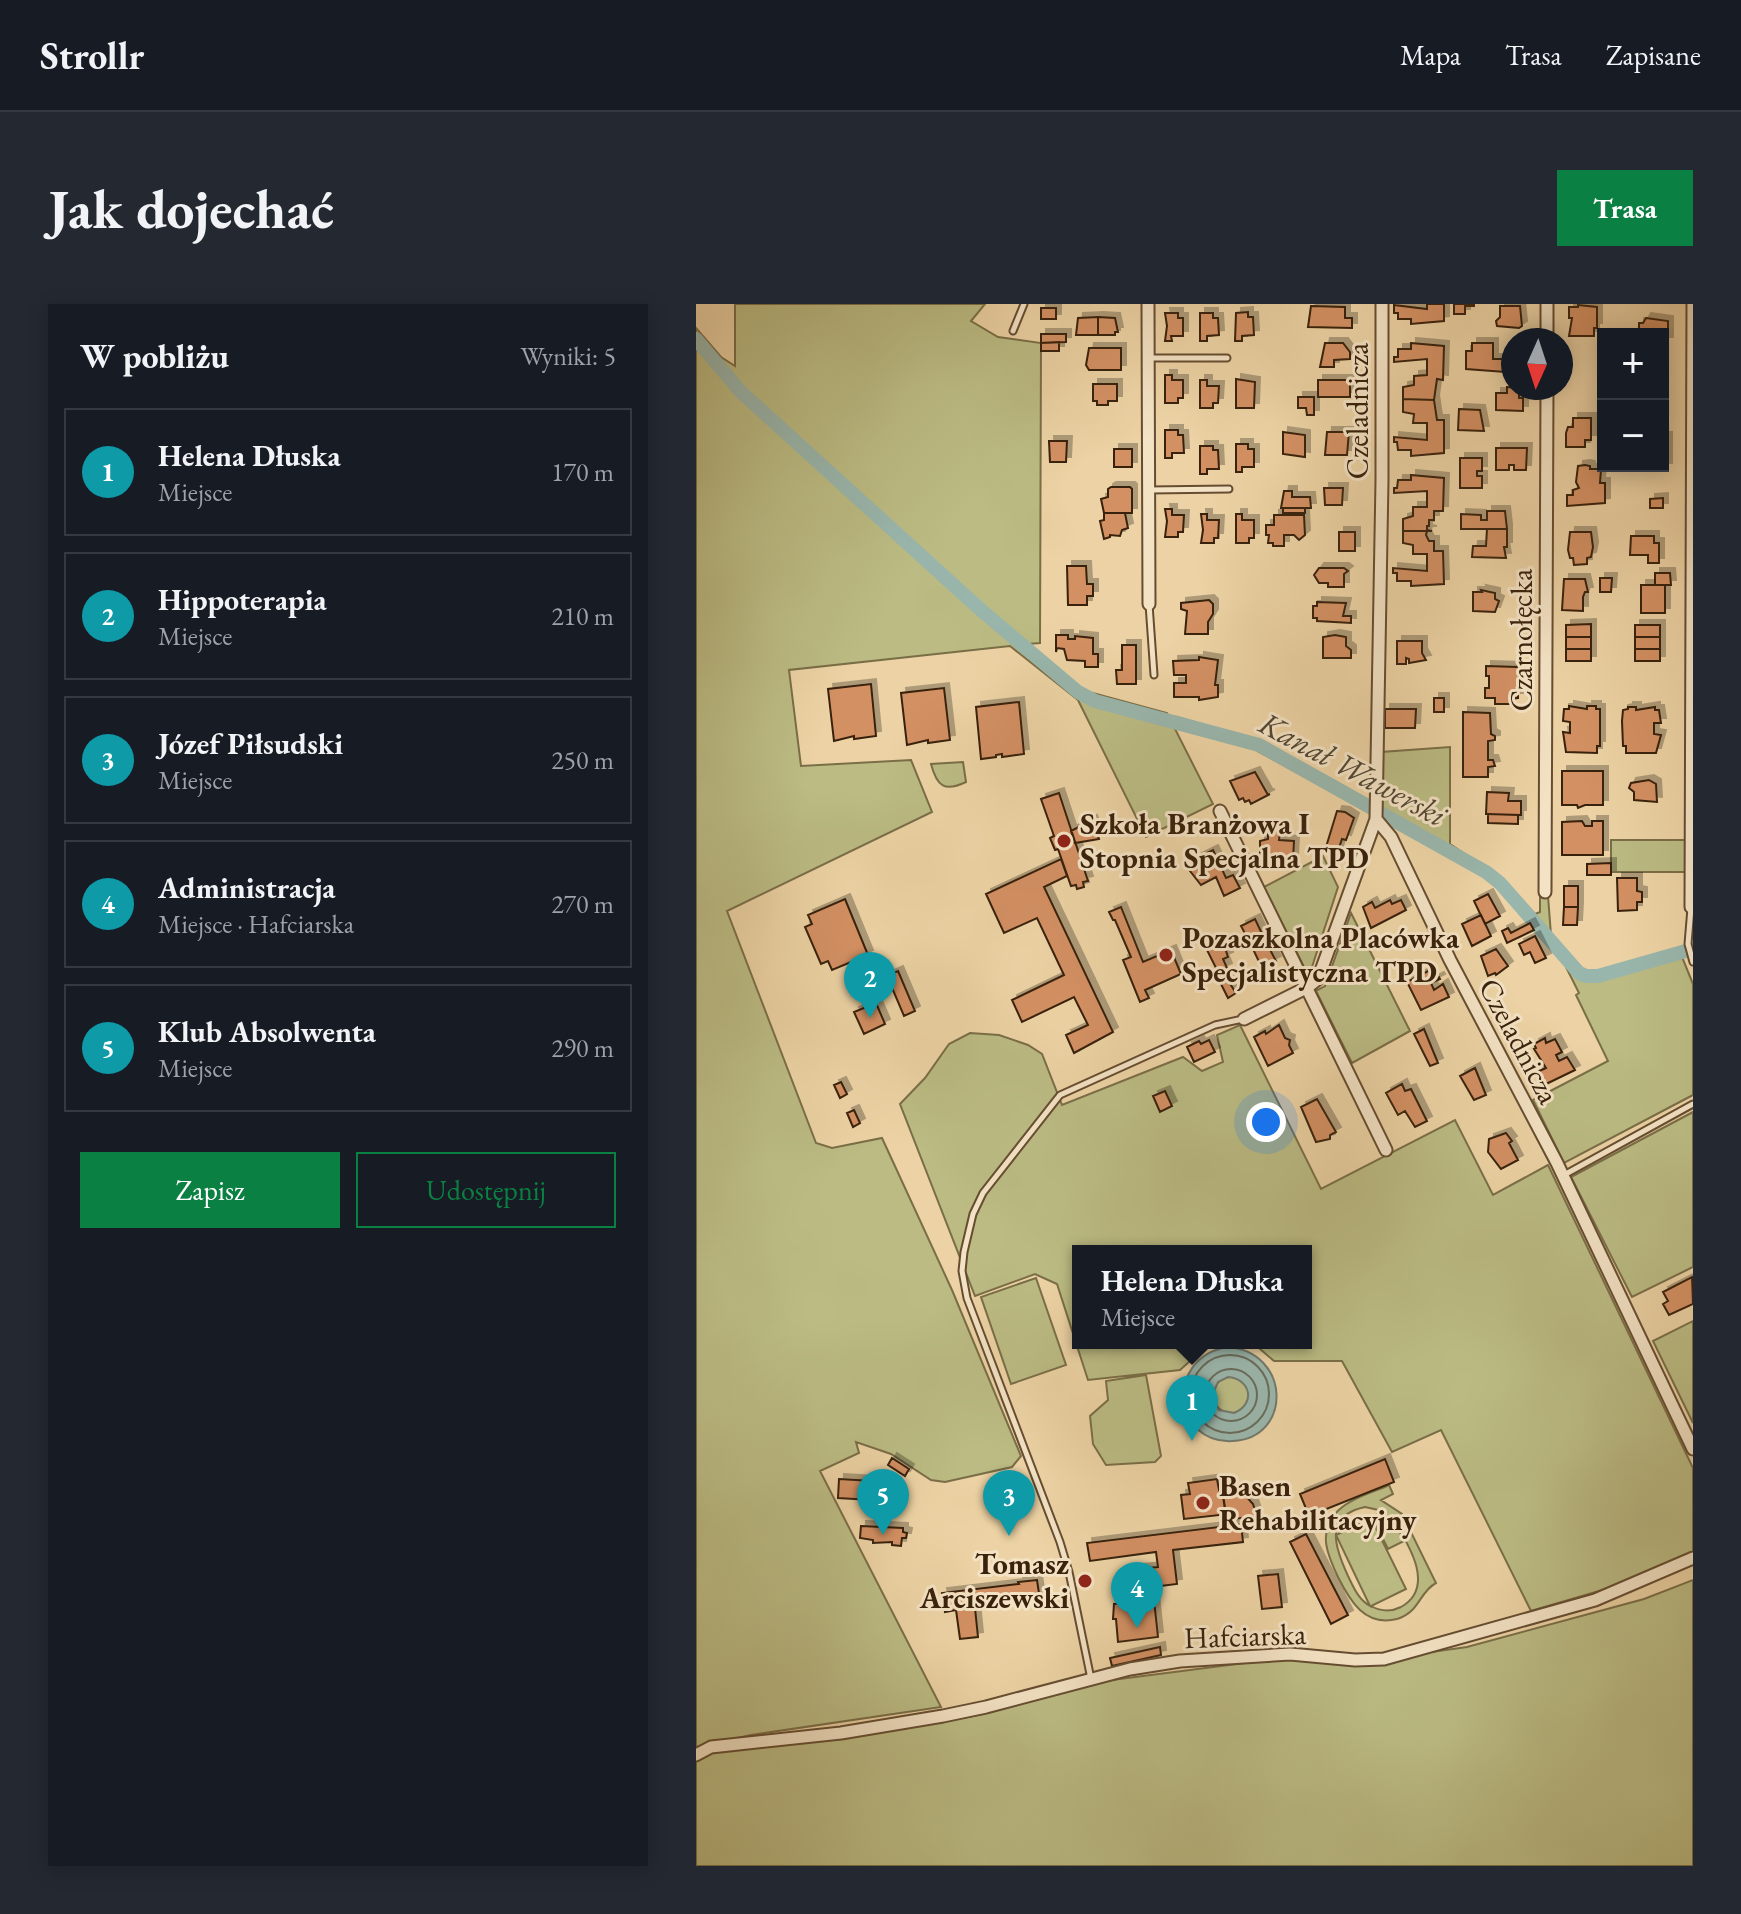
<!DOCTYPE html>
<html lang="pl">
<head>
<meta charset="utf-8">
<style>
	body { margin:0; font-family:"EB Garamond",serif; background:#242831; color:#f1f3f6 }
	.controls { position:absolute; right:24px; top:24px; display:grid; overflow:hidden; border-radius:0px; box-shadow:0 4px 20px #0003 }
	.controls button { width:72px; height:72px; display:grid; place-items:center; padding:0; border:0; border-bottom:2px solid #363941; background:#171b24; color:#f1f3f6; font:40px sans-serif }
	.compass { position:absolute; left:805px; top:24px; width:72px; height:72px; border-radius:50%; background:#171b24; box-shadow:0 4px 20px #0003; rotate:183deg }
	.you { position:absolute; left:570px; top:818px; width:28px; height:28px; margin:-20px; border:6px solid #fff; border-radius:50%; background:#1a73e8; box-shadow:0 0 0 12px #1a73e833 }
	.badge { display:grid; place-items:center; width:52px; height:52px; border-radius:50%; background:#0b8043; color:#fff; font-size:26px; font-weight:700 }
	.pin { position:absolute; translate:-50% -66px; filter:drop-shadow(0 2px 4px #0008) }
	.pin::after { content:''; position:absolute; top:42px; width:28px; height:24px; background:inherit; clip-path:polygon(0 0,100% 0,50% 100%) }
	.popup { position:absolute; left:376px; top:941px; width:240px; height:104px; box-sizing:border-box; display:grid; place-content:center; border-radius:0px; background:#171b24; filter:drop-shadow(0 2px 6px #0005); font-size:26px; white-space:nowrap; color:#9ea1a6 }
	.popup b { font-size:30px; color:#f1f3f6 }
	.popup::after { content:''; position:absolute; left:50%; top:100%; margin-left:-16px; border:16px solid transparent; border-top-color:#171b24 }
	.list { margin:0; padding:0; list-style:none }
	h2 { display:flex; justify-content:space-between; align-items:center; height:104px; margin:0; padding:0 32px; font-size:34px }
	h2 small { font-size:26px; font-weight:400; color:#9ea1a6 }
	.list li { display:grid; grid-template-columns:52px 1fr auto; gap:24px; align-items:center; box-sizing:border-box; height:128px; margin:0 16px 16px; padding:0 16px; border:2px solid #363941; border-radius:0px }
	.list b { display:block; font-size:30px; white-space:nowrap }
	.list p { margin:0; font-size:26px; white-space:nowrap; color:#9ea1a6 }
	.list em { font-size:26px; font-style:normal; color:#9ea1a6 }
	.actions { display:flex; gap:16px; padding:24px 32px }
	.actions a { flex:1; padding:18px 0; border:2px solid #0b8043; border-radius:0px; text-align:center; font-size:28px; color:#0b8043 }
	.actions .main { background:#0b8043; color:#fff }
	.map { position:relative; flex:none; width:997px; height:1562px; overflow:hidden; border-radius:0px }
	header { display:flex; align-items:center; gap:48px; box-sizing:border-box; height:112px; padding:0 40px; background:#171b24; border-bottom:2px solid #363941 }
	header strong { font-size:38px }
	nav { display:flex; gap:44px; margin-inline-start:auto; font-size:28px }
	.intro { display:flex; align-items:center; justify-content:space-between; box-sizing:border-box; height:192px; padding:0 48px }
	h1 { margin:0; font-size:56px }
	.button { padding:20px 36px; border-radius:0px; background:#0b8043; color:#fff; font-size:28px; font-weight:700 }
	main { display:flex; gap:48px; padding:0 48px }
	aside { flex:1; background:#171b24; border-radius:0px; box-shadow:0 4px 20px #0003 }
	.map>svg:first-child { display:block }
	.green { fill:#bbbb83; stroke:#7a6e47; stroke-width:2; fill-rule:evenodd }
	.water { fill:#99b6ac; stroke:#737a6c; stroke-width:2; fill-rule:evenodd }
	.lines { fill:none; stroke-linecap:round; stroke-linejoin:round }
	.shore { stroke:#696c5c; stroke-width:2 }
	.canal { stroke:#99b6ac; stroke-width:14 }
	.building { fill:#d39064; stroke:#39210b; stroke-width:2; filter:url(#shadow) }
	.lane-casing { stroke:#664d31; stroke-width:9 }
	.street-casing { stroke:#664d31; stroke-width:15 }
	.lane { stroke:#f3e2c4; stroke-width:5 }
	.street { stroke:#f3e2c4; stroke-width:11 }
	.poi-dot { fill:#8f2418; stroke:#f3e2c4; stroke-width:3 }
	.labels { text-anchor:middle; stroke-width:6; stroke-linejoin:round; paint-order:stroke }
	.street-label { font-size:30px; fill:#39210b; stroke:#f3e2c4 }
	.poi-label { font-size:30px; font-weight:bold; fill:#39210b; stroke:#f3e2c4; text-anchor:start }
	.water-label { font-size:32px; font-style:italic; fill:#514633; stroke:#f3e2c4 }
</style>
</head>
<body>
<header>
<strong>Strollr</strong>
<nav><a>Mapa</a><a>Trasa</a><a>Zapisane</a></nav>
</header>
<div class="intro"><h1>Jak dojechać</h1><a class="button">Trasa</a></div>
<main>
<aside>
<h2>W pobliżu<small>Wyniki: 5</small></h2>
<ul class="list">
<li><span class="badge" style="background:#0f9aa8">1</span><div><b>Helena Dłuska</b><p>Miejsce</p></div><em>170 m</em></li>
<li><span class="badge" style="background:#0f9aa8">2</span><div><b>Hippoterapia</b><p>Miejsce</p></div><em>210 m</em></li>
<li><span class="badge" style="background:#0f9aa8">3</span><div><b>Józef Piłsudski</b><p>Miejsce</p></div><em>250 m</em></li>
<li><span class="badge" style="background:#0f9aa8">4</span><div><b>Administracja</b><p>Miejsce · Hafciarska</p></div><em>270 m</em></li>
<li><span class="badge" style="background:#0f9aa8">5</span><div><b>Klub Absolwenta</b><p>Miejsce</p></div><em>290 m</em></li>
</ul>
<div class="actions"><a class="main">Zapisz</a><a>Udostępnij</a></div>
</aside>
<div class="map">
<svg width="997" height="1562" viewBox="0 0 997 1562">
	<defs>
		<filter id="shadow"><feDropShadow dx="5" dy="-5" stdDeviation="0" flood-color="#0004"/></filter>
	</defs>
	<rect width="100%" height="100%" fill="#ecd2a4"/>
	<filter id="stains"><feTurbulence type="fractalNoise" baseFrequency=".0025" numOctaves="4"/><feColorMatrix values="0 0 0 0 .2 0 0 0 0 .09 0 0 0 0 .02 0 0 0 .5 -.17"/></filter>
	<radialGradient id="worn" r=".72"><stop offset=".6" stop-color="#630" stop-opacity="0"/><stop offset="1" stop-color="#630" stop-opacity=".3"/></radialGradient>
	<path class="green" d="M39,0h250l-14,17 27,16 43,6 -1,300 -13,1 28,27 34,21 78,21 46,91 -67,33 -68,-137 -68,-54 -221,24 12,96 110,-6 21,52 -205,99 89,232 16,5 50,-10 70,152 69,166 -9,11 -67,15 -14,-2 -40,-26 -35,-12 3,11 -39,18 121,236 -190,28 -55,12v-1419l25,29 14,9z
		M481,413l88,25 105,60 -3,9 -113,-62 -70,-20z
		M754,443v97l54,36 31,34 5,-2v-17l8,1 3,39 34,36 8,1 12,-2 79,-24 2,9 -4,2 11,27v111l-129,68 -31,-63 75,-39 -32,-66 3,-2 -17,-34 -71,-78 -96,-55 -6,-14 -8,-4v-56z
		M267,458l3,20c-21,10 -29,5 -35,-18z
		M915,536h74v32h-74z
		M627,552l15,31 -27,83 -4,3 -43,-86z
		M655,609l59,118 -58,32 -36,-72 9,-5z
		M544,721l81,164 134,-69 38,75 55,-30 145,303v85l-87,36 -75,22 -90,-181 -49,22 -50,-91h-68l-21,-18h53v-92h-228v92h132l-30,27 -92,10 -31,-96 -22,-10 -60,22 -75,-192 25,-26 24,-34 21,-11 29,2 29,10 14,9 20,51 121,-48 19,14 21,-9 -6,-27z
		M997,808v155l-61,30 -61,-120z
		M340,974l30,87 -55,19 -30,-87z
		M997,1017v102l-40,-82z
		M450,1071l15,81 -6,6 -49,3 -13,-21 -3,-28 18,-16 -2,-19z
		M517 1091a18 18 0 1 1 36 0a18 18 0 1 1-36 0Z
		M693,1181l4,9 -12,6 21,14 34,69c-17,9 -16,29 -39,36 -32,8 -47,-18 -59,-42 -10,-21 -20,-43 -3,-63 12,-15 37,-21 54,-29zM669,1203l18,4 -11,6 16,32 16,-8 -8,-17c14,23 39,64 5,83 -10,5 -21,4 -30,-1l35,-17 -35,-71 -35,17 34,71c-12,-7 -16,-18 -22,-30 -13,-28 -25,-60 17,-69z
		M997,1276v286h-997v-105l16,-9 148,-16 124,-22 120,-33 188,-24 89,2 86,-12 177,-48z"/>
	<path class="water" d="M531,1043c64,4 66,91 6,94 -60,4 -69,-83 -6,-94zM532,1073c23,2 28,27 6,36l-15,-3 -7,-14 6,-14z"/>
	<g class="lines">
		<path class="shore" d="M495 1090a39 39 0 1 1 78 0a39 39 0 1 1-78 0Z
			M509 1091a26 26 0 1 1 52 0a26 26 0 1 1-52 0Z"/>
		<path class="canal" d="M0,35l45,53 241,219 96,81 17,9 164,44 227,127 14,11 79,90 7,3h12l95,-27"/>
	</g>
	<path class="building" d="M731,0h17v17l-33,3v-5h-13v-6h-4v-8l33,4z
		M758,0h20v2h-9v8h-11z
		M882,1l19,2v21h-3v8h-25l3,-18h-3v-11h9z
		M615,2l34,1v11h7v10l-44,-1z
		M804,2h20l2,20 -3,2 -22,-2 -1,-5 4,-4z
		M345,4h15v11h-15z
		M552,8v5h5l1,18 -12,1v5h-7l1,-28z
		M469,9h13v5h5v18h-12l1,5h-7l2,-15z
		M504,9h13v5h5l1,17 -12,1v5h-7z
		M402,13v18h-22l2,-17z
		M402,13l17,1 3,14h-3v3h-17z
		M950,14l22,3v21h-5v-8h-24v-11h4z
		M345,30h25v8l-25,1z
		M363,38v9h-18v-8z
		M629,39h18l7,9v7l-16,1v7h-14z
		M715,39l33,3 -1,34 -6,-1 -3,21 -31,-1v-12l11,-2v-9l13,-1v-16l-33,3v-5h4v-8h13z
		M776,39h21v16h12v13l-39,-3v-18h6z
		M393,44h32v22h-32l-3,-5z
		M469,71h7v5h11v18h-5v5h-13z
		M540,75l19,3 -1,26h-18z
		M504,76h7v6h12l-1,17h-5v5h-13z
		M622,76h32v17h-32z
		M397,80h24v17h-9v4h-11v-4h-4z
		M811,83l12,1v10h4v13l-27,-1v-17h11z
		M602,93h16v18h-7l-1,-7h-8z
		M707,95l31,1 3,20h7v33l-33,3v-6h-13l-1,-8h-3v-5l33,3v-17h-14l1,-9 -11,-2z
		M763,105l21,1 4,21 -26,-1z
		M877,114h18v22h-6v7h-19v-14l2,-6h5z
		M469,126h13v5h5l1,18h-12v5h-7z
		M587,128l22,3v22l-22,-3z
		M631,128h22l-2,23h-22z
		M967,133h4v31l-25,-1 21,-1z
		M353,137h18l-1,21h-16z
		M540,140h12v5h6v18h-12v5h-6z
		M504,142h13v4h5l1,19h-12v5h-7z
		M800,144h31l-1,22h-12v-5h-5v5h-13z
		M418,145h18v18h-18z
		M764,154h22v13h-5v5h5v12h-22z
		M889,161l5,1v3h11l-1,14h5v20l-38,3v-11h6v-5l6,-2 -3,-6 2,-16z
		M715,171l33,3 -1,33h-9v9h-5v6h-2v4l5,1h-29v-12l10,-3v-9h14v-16l-33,2v-5h3l1,-8h13z
		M415,183h19l2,2v24h-28l-3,-14 7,-2v-8z
		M628,184h19l-1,17h-17z
		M588,187h8v6h18l1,11h-30z
		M967,194v10h-13v-9z
		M587,204h22v5h-22z
		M469,205h7v6h12l-1,17h-5v5h-13l2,-16z
		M791,207h18l2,18h-46v-15l20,1v5h6z
		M408,209h21l3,15 -6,2 -2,6 -10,-1v2l-6,2 -4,-18 4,-1z
		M505,210h6v6h12l-1,18h-4v5h-13l2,-13z
		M540,210h6v6h12v18h-5v5h-13z
		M578,211h30l1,20 -6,5 -5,-5h-10v11h-11v-3h-5l1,-8h-3v-10h8z
		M791,225h20v18h-3l2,11 -34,-1 1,-11h13z
		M707,227h29h-5l-1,4 3,6h5v10h9l1,33 -33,2v-5h-14v-8h-4v-5l34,3v-17h-14v-9l-10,-2z
		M643,228h16v19h-16z
		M874,228h21l2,15 -2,10 -4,1v6l-13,1 -1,-7h-3l-2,-8z
		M935,232h23v7h5v20h-11v-8h-18z
		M371,262h19l1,18h6v12h-6v9h-19z
		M623,264h25l4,3 -4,3v13h-16v-4h-9l-5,-8z
		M959,269h15l1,12h-16z
		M904,274h12l-1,14h-11z
		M868,275h21l3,13h-3l-2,5v14l-21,-1z
		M945,281h24v28h-24z
		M785,286l14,3v6l4,2 -4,11 -22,-1v-19h9z
		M513,296l4,4v10l-5,8v12h-23l2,-23 -6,-2v-6z
		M621,298l29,1 -3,13h8v7l-34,-2v-3h-4v-12h4z
		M895,320v13h-25v-12z
		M939,321h25v12h-25z
		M360,331h12v4h7v-3l18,2v16h5v13h-13v-6l-18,-1 -3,-11 -7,-1 -1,4z
		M639,331l11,2v9l5,4v8h-28v-21z
		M870,333h25v12h-25z
		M939,333h25v12h-25z
		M701,337h25v12l4,7 -17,3v-4l-3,-1v6h-9z
		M426,341h14v39h-19l-1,-14h6z
		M870,345h25v12h-25z
		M939,345h25v12h-25z
		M503,353l19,3 -3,25h3v12l-19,3v-3h-25v-14h12v-8h-12l-1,-14 26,-1z
		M790,362l32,1v31h-7v6h-16v-6h-10v-10h4v-12h-3z
		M175,380l5,52 -22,3v-3l-20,5 -6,-52z
		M248,384l6,52 -22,3v-3l-21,5 -6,-52z
		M738,394h10v14h-10z
		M323,398l5,52 -22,3v-3l-6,1v2l-15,2 -5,-52z
		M873,402l18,3v-3h9v3h4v37h-3v7l-31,-1 -3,-20 7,1v-11l-7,-1 1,-12h5z
		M932,403h8v3l19,-3v3h4l2,13h-7v11l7,1 -5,18h-30v-7h-3l-1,-25 1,-11 5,-1z
		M689,405h31l-1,19h-30z
		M767,408l27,1 1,21 4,2v4l-7,1v19h5l2,6 -7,1v10h-25z
		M866,467h41v34h-18l-7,3 -1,-3h-15z
		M559,468l13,23 2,-1 -19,10 -2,-4 -4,2 -2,-4 -4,2 -9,-19z
		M953,476l7,4 1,18 -23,-2v-8l-5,-4 2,-5z
		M791,488l22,1 -1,8h13v14l-35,-1z
		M363,489l29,88 -5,1 1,5 -7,2 -1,-4 -5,1 -13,-37 -3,1 -5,-12 4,-2 -13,-37z
		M641,507l8,1 9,6 -8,22 -4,-1 -4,12 -12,-4z
		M792,510l30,1v9l-30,-1z
		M396,516l7,19 -24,4 -4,-12z
		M886,517l3,5h7v-5h11v34h-41v-33z
		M572,527l12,1 -1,8 15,1 -1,19 -33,-2v-17l8,-2z
		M517,546l13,28 7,-3 7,13 -16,8 -8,-19 -15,8 -11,-14 10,-8 -3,-5z
		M365,555l6,17 -23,11 69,145 -39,21 -8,-18 22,-10 -14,-28 -52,25 -10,-22 52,-25 -27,-57 -33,15 -18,-39z
		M915,559v12h-24v-11z
		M921,574h20v13l5,1v10h-5v8l-19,1z
		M868,582h14v21h-14z
		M792,590l12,22 -15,8 -11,-23z
		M149,595l23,56 -36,15 -4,-9 -7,3 -16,-37 7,-3 -4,-9z
		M694,596l2,4 9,-4 5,10 -35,18 -8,-21 9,-5 3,6z
		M425,603l22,55 28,-12 10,24 -36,16 4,8 -9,4 -17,-42 8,-3 -16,-37h-2l-4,-8z
		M868,603h14l-1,18h-14z
		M785,611l10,21 -19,10 -10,-22z
		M559,615l10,21 -13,7 -11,-21z
		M834,619l4,7 -27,13 -5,-12 6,-3 3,5z
		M839,632l11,22 -11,5 -5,-11 -6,3 -5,-11z
		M569,636l11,21 -14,7 -10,-21z
		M527,638l5,15 -5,2 4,9 -9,4 -11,-22z
		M800,645l12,17 -12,9 -1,-2 -7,3 -7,-20z
		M202,667l17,40 -11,5 -17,-40z
		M732,667l5,9 6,-3 1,2 -9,4 3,7 9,-6 6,13 -28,13 -14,-28z
		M529,672l11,17 -8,5 -9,-18z
		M180,699l9,21 -21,10 -10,-22z
		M583,721l6,13 5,2 -1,5 4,8 -25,13 -14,-29 11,-6 1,3z
		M728,725l14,34 -8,3 -16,-32z
		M849,734l1,5 9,-4 7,13 -6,3 3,6 8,-4 8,13 -33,16 2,-2 -7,-12 9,-4 -12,-19 2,-1 -2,-4z
		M513,736l6,12 -21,10 -7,-15 12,-6 2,3z
		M779,764l11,27 -12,5 -14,-24z
		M145,778l6,12 -7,4 -6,-13z
		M706,780l3,7 6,-2 16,32 -12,6 -10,-16 -7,4 -12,-22z
		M469,787l7,15 -12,6 -7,-16z
		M621,795l19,33 -6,3v4l-14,3 -15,-35z
		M158,806l6,13 -7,4 -6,-14z
		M810,829l6,8 -3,2 9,17 -17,9 -13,-17 1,-13z
		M996,973l1,27 -24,11 -6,-11 5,-3 -5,-9z
		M196,1154l17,11 -4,7 -17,-11z
		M689,1155l9,23 -85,34 -9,-22z
		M143,1175l33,2 -1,19 -33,-2z
		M521,1175l2,11 3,-1 3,21 -6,1 1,4 -36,4 -3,-24 9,-1 -2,-11z
		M526,1185l13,1 10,5 8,9 4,12 -24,3 1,6 7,-1 2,18 -70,8 4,34 -25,3v-3h-5l1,4 -7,1 -3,-20 20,-2 -2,-15 -66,9 -3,-18 141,-17z
		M165,1222l42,2v4l4,1 -1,5h-4l-1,8 -9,-1v-3l-19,1v-3l-13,-2z
		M610,1230l42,81 -17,9 -41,-82z
		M582,1270l4,33 -20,2 -4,-33z
		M341,1276l3,20 -65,8 3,29 -18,2 -4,-29 -11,2 -3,-19 77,-9 -1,-2z
		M458,1296l4,37 -40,5 -2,-23h-3l1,-15z
		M464,1343l1,8 -49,11 -2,-8z"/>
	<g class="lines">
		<defs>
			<path id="lane" d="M317,27l11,-27
				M453,54h78
				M453,186l80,-1
				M453,300l5,71
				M995,604l-3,36 5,18
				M868,871l129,-71
				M395,1375l-22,-107 -9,-30 -93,-244 -5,-27 2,-19 9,-38 10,-21 77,-98 155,-70 28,-6"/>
			<path id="street" d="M452,0l1,300
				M686,0v176l-6,339 15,18 59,123 107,203 136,286
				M851,36v-36
				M524,507l166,339
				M849,588l2,-504
				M995,603l2,-603
				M548,715l64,-32 10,-8 58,-160
				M0,1451l15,-8 130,-14 102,-17 43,-9 144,-38 50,-8 110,-7 65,6 29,-1 211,-59 98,-42"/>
		</defs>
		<use href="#lane" class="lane-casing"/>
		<use href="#street" class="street-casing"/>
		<use href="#lane" class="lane"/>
		<use href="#street" class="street"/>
	</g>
	<g class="poi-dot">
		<circle cx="368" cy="537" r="8"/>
		<circle cx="470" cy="651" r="8"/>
		<circle cx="507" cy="1199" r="8"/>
		<circle cx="389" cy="1277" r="8"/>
	</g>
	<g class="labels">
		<g class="street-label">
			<text transform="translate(662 107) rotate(-90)" y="10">Czeladnicza</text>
			<text transform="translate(826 336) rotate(-90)" y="10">Czarnołęcka</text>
			<text transform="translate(823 737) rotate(62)" y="10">Czeladnicza</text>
			<text transform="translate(549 1332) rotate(-2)" y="10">Hafciarska</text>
		</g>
		<g class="poi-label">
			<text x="384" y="530">Szkoła Branżowa I<tspan x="384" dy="34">Stopnia Specjalna TPD</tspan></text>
			<text x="486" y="644">Pozaszkolna Placówka<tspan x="486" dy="34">Specjalistyczna TPD</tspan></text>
			<text x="523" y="1192">Basen<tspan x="523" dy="34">Rehabilitacyjny</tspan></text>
			<text x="373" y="1270" text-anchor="end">Tomasz<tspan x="373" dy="34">Arciszewski</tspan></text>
		</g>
		<g class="water-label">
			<text transform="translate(657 465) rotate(28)" y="11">Kanał Wawerski</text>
		</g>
	</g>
	<rect width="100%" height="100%" filter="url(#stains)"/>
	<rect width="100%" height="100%" fill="url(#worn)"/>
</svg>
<div class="controls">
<button>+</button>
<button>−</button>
</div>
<svg class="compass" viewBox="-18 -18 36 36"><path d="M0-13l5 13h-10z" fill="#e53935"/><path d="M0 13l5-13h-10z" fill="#9ea1a6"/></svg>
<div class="you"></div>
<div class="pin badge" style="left:496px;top:1137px;background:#0f9aa8">1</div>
<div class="popup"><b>Helena Dłuska</b>Miejsce</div>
<div class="pin badge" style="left:174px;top:714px;background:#0f9aa8">2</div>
<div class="pin badge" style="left:313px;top:1232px;background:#0f9aa8">3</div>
<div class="pin badge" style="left:441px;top:1324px;background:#0f9aa8">4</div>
<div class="pin badge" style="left:187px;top:1231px;background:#0f9aa8">5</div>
</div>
</main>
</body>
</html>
